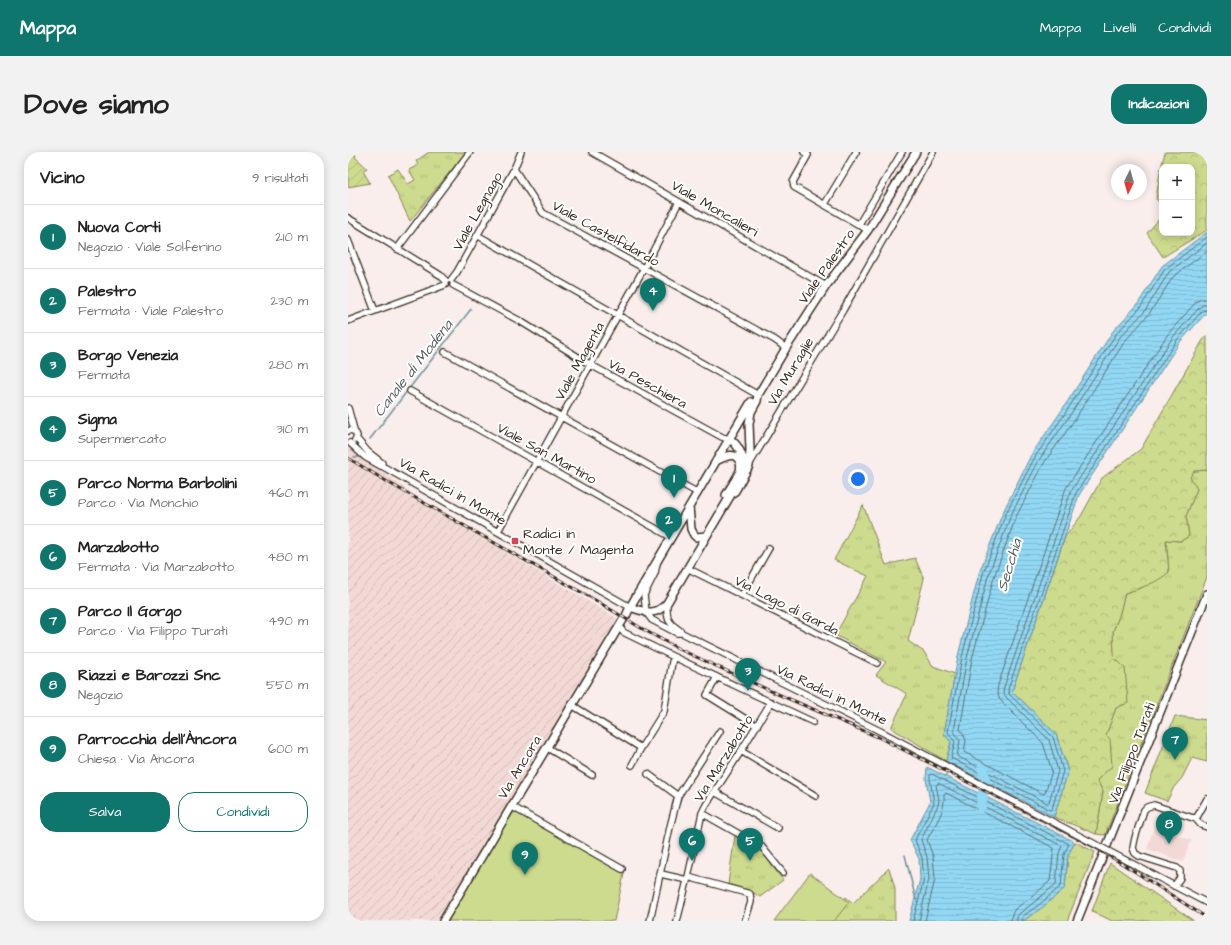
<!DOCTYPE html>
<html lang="it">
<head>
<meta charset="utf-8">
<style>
  :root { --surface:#fff; --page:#f2f2f2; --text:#222; --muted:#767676; --line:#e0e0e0; --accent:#0f766e }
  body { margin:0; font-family:"Architects Daughter",sans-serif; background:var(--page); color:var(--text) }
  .controls { position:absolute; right:12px; top:12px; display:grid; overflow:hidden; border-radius:8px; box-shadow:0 2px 10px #0003 }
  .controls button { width:36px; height:36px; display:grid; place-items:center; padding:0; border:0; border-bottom:1px solid var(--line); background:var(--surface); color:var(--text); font:20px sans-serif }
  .compass { position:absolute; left:763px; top:12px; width:36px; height:36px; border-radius:50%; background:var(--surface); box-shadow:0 2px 10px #0003; rotate:185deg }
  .you { position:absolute; left:510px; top:327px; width:14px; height:14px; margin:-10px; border:3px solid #fff; border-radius:50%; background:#1a73e8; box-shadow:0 0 0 6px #1a73e833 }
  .badge { display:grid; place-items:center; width:26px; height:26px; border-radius:50%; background:var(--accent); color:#fff; font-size:13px; font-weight:700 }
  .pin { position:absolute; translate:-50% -33px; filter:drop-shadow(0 1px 2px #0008) }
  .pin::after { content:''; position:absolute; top:21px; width:14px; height:12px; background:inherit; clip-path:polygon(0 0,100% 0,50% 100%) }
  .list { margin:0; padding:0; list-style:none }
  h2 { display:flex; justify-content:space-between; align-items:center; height:52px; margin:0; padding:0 16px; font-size:17px }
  h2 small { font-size:13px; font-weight:400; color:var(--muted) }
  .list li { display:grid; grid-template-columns:26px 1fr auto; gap:12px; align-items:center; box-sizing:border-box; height:64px; padding:0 16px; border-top:1px solid var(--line) }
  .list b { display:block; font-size:15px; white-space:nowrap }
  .list p { margin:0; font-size:13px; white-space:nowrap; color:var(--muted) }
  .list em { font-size:13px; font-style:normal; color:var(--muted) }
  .actions { display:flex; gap:8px; padding:12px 16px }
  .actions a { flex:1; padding:9px 0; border:1px solid var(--accent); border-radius:16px; text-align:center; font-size:14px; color:var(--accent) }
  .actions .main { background:var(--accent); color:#fff }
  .map { position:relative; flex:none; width:859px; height:769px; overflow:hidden; border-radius:16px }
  header { display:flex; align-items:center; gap:24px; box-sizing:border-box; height:56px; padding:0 20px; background:var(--accent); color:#fff }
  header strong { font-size:19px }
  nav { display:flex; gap:22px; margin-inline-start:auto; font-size:14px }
  .intro { display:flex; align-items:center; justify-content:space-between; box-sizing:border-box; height:96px; padding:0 24px }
  h1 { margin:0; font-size:28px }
  .button { padding:10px 18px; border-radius:16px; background:var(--accent); color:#fff; font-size:14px; font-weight:700 }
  main { display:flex; gap:24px; padding:0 24px }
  aside { flex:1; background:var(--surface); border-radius:16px; box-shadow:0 2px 10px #0003 }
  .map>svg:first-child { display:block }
</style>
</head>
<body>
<header>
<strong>Mappa</strong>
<nav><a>Mappa</a><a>Livelli</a><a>Condividi</a></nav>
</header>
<div class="intro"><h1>Dove siamo</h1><a class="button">Indicazioni</a></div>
<main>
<aside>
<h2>Vicino<small>9 risultati</small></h2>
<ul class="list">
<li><span class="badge">1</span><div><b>Nuova Corti</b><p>Negozio · Viale Solferino</p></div><em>210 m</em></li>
<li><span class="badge">2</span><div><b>Palestro</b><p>Fermata · Viale Palestro</p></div><em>230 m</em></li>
<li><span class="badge">3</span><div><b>Borgo Venezia</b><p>Fermata</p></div><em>280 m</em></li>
<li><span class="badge">4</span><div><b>Sigma</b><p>Supermercato</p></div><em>310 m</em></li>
<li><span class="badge">5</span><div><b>Parco Norma Barbolini</b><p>Parco · Via Monchio</p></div><em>460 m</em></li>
<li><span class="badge">6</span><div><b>Marzabotto</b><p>Fermata · Via Marzabotto</p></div><em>480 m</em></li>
<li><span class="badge">7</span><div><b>Parco Il Gorgo</b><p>Parco · Via Filippo Turati</p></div><em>490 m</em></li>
<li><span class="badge">8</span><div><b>Riazzi e Barozzi Snc</b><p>Negozio</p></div><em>550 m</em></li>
<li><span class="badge">9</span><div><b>Parrocchia dell'Àncora</b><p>Chiesa · Via Ancora</p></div><em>600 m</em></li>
</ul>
<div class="actions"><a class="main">Salva</a><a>Condividi</a></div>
</aside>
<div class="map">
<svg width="859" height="769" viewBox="0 0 859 769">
  <defs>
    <pattern id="industrial-furrows" width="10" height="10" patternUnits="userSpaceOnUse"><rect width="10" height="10" fill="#f2d9d6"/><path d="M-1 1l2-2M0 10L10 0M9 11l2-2" fill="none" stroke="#d0bab7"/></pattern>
    <pattern id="grass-tufts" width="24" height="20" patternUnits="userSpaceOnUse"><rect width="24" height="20" fill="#cddb8e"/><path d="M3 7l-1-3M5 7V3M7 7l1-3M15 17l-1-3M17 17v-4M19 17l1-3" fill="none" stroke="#b1bc7a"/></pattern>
    <pattern id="forest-crowns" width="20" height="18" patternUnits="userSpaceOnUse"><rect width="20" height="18" fill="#cddb8e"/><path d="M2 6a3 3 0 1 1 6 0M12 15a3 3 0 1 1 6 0" fill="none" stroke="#b1bc7a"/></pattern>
    <pattern id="garden-furrows" width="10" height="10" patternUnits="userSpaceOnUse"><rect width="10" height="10" fill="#cddb8e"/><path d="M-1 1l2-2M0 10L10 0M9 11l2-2" fill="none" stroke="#b1bc7a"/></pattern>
    <pattern id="water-rules" width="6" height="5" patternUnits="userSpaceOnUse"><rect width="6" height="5" fill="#92d8f4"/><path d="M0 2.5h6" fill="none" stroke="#7fbad1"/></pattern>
  </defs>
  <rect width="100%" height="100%" fill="#f9eeec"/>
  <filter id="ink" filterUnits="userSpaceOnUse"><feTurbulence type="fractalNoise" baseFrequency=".025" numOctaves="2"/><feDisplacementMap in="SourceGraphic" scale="8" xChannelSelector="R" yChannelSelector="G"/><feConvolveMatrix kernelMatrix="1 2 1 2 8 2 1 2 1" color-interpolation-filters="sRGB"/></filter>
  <g filter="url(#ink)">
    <!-- built -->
    <path fill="#f2d9d6" d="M806,675L843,688L835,710L799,697Z"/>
    <!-- industrial -->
    <path fill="url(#industrial-furrows)" d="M0,295L86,357L272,468L94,769H0Z"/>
    <!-- grass -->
    <path fill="url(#grass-tufts)" stroke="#848256" d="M81,0H118L62,69L40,23L50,17L60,32L67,28L61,18L70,13L68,9Z
      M859,318V425L757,683L748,682L755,640L749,628L758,583L768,556L777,516L766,505L765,479L771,464L777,441L793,436L821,420L818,388L833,389L841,384L838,364L849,337L841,325L846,319Z
      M515,353L538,413L567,406L576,427L560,489L576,500L585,514L607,522L596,582L603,590L598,609L543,576L559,542L528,523L538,510L487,483L520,424L486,408Z
      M827,564L859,568V610L844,606L834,626L826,635L819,649L797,641Z
      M387,683L410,695L435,728L412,745L401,738L380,732Z
      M727,690L747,700L719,769H675L717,736L720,703Z
      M541,716L547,736V769H482L498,745L505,751Z"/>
    <!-- forest -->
    <path fill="url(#forest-crowns)" stroke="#848256" d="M817,0H859V78L815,105L799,81L814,64V81H844V15H814V53L808,47L812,20Z
      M859,183V318L846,319L842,325L849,337L838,364L841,384L833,389L818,388L821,420C809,431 793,436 777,441L771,464L765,479L766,505L777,516L780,551L768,556L758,583L762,587L764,614L749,628L755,640L748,682L706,665L720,619L708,582L664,539L717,385L733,364L754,326L793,297L855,188Z
      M762,711L846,769H764L744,759Z"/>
    <!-- garden -->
    <path fill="url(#garden-furrows)" stroke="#848256" d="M0,0H4L8,3L7,5L19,16L15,19L22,31L0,35Z"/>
    <!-- pitch -->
    <path fill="#cddb8e" stroke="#848256" d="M162,653L277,717L266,769H94Z
      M462,721L501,750L486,769H426Z"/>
    <!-- water -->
    <path fill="url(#water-rules)" stroke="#6f929e" d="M859,80V160L832,190L731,343L664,539L708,582L720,619L706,665L598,609L603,590L596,582L610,504L631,421L655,360L683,303L712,261L765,179L789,153L814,114Z
      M579,615L727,690L720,703L717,736L695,755L675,769H561L572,727L571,707L562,688L582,650L578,627Z"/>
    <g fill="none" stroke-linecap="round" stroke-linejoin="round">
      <!-- shore -->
      <path stroke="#5e7074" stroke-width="1" d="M859,85L817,117L792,156L768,182L716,263L687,305L658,361L635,422L614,505L600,580L607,590L603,606L702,658L704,657L715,619L705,585L661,542L660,537L728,341L829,188L854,159L859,158
        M859,91L821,120L797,159L772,185L720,266L691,308L663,363L640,424L619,506L606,579L612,589L609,604L699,651L701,650L710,619L701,588L658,545L655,541L656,535L723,339L825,185L851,156L855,153H859
        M859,99L825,125L801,162L777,189L725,270L696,311L668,365L646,425L624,507L612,577L616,583L618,589L616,600L695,642L697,641L704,619L695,591L652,548L649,541L650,533L718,336L820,182L848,150L853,147H859
        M565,769L576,727L574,706L567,688L586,651L582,627V623L584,622L721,692L716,702L713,734L692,752L675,764L674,769
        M571,769L581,727L579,705L573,688L590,653L591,648L588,633L590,631L714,694L711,701L708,732L689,748L672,761L669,765V769
        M577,769L587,727L585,704L579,688C586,674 598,659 596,643L598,641L706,696L702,729L685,744L667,757L664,762L663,769"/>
      <!-- stream -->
      <path stroke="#6f929e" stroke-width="1.5" d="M22,287L123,157
        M6,305H11
        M597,624L602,618
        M557,703L568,748"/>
      <!-- river -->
      <path stroke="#92d8f4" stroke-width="10" d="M633,655L637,624L634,616"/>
      <!-- minor casing -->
      <g stroke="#3b2a1e" stroke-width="8">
        <path id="minor" d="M244,0L478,134
          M456,0L460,3L445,30L446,35L520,78
          M166,17L195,61L427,188L438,196
          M477,52L508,0
          M0,66L92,123L98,129
          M511,72L554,0
          M129,83L410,243
          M0,88L27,159
          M49,97L122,0
          M103,128L109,120L166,17L173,0
          M105,133L172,169L243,213L374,285L381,287
          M0,169L97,133
          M97,200L350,341
          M62,239L323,385
          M0,256L5,274L6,279
          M0,279C4,277 8,280 9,284L7,288
          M8,286L20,300L34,311V314
          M2,291L17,305L33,314H34L282,455
          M401,313L495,158L585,0
          M150,379L296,116L331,50
          M309,411L307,421L296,443L298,460L304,468L329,481H334L532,579
          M339,416L529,511
          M394,443L421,396
          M319,451C319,456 318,465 322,470C325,475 331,476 334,481
          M271,474L275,480L326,505L465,570
          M369,525L359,543L409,574
          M224,553L293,596
          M198,595L244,623
          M393,599L468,644
          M284,613L293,596L316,559L324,510L326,505
          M300,622L330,644
          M367,640L430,676
          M163,654L274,717
          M354,661L414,695L435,721
          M847,666L853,673L859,675
          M779,709L859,751
          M313,722L339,728
          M340,725L402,742L403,750L397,769
          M826,734L832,726V719L829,716L791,704L787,701L785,696L787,686L796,658L799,655L806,653L845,666L849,665L859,647
          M302,769L322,675L330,644L372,579
          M329,769L340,725L354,661L358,653L393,599L423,550"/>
      </g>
      <!-- major casing -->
      <g stroke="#3b2a1e" stroke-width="10">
        <path id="major" d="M381,287C390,291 394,303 397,312
          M368,309C376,305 389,298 392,311C393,315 393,318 391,321C388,328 382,336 378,343
          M341,355L343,377L346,383L348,385L358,384
          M282,455C297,460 307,465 319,451L384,341L387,339L401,314L402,298L401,272L403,260L409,249L410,243L438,196L478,134L520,78L568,0
          M278,464L282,455L403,250
          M95,769L275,468
          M729,769L859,442"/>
      </g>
      <!-- minor -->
      <use href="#minor" stroke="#fff" stroke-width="5.5"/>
      <!-- major -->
      <use href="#major" stroke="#fff" stroke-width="7"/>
      <!-- rail casing -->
      <g stroke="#3b2a1e" stroke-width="3">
        <path id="rail" d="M0,306L43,332L247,448L298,479L333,498L425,540L530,585L663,652L748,696L786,719L859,766"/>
      </g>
      <!-- rail -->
      <use href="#rail" stroke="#fff" stroke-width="1.5" stroke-dasharray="4.5" stroke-linecap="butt"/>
      <!-- minor-bridge casing -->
      <g stroke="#3b2a1e" stroke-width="8" stroke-linecap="butt">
        <path id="minor-bridge" d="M532,579L779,709"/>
      </g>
      <!-- minor-bridge -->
      <use href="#minor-bridge" stroke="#fff" stroke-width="5.5"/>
    </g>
  </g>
  <!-- markers -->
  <rect fill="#d1495b" stroke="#fff" stroke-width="1.5" x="163" y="385" width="8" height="8" rx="2"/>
  <g text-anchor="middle" stroke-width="4" stroke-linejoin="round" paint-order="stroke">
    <!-- street labels -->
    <g font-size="14" fill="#3b2a1e" stroke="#fff">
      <text transform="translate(367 56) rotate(30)" y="5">Viale Moncalieri</text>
      <text transform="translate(129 59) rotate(-61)" y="5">Viale Legnago</text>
      <text transform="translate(258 81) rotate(29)" y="5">Viale Castelfidardo</text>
      <text transform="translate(478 114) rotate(-55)" y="5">Viale Palestro</text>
      <text transform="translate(231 209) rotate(-61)" y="5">Viale Magenta</text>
      <text transform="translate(442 219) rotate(-59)" y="5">Via Muraglie</text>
      <text transform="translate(300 231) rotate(29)" y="5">Via Peschiera</text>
      <text transform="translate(199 301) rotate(29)" y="5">Viale San Martino</text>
      <text transform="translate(105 339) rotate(30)" y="5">Via Radici in Monte</text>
      <text transform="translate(439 453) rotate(27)" y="5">Via Lago di Garda</text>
      <text transform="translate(484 542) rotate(26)" y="5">Via Radici in Monte</text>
      <text transform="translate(783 601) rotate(-69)" y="5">Via Filippo Turati</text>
      <text transform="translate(375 606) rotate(-58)" y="5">Via Marzabotto</text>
      <text transform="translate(171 615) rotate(-59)" y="5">Via Ancora</text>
    </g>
    <!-- poi labels -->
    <g font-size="14" fill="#3b2a1e" stroke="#fff" text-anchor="start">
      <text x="175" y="386">Radici in<tspan x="175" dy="16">Monte / Magenta</tspan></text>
    </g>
    <!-- water labels -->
    <g font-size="15" font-style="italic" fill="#555e5e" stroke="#fff">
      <text transform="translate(65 216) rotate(-52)" y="5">Canale di Modena</text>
      <text transform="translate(661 413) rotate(-73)" y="5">Secchia</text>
    </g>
  </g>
</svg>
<div class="controls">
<button>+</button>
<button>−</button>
</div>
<svg class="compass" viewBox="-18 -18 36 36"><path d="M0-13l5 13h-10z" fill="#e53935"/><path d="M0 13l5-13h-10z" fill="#767676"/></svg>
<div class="you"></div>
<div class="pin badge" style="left:326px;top:346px">1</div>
<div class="pin badge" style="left:321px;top:388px">2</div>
<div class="pin badge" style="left:400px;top:539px">3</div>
<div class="pin badge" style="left:305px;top:159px">4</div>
<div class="pin badge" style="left:402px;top:709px">5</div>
<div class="pin badge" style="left:344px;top:709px">6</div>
<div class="pin badge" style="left:827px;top:608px">7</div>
<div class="pin badge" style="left:821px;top:692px">8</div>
<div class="pin badge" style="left:177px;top:723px">9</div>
</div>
</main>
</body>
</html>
